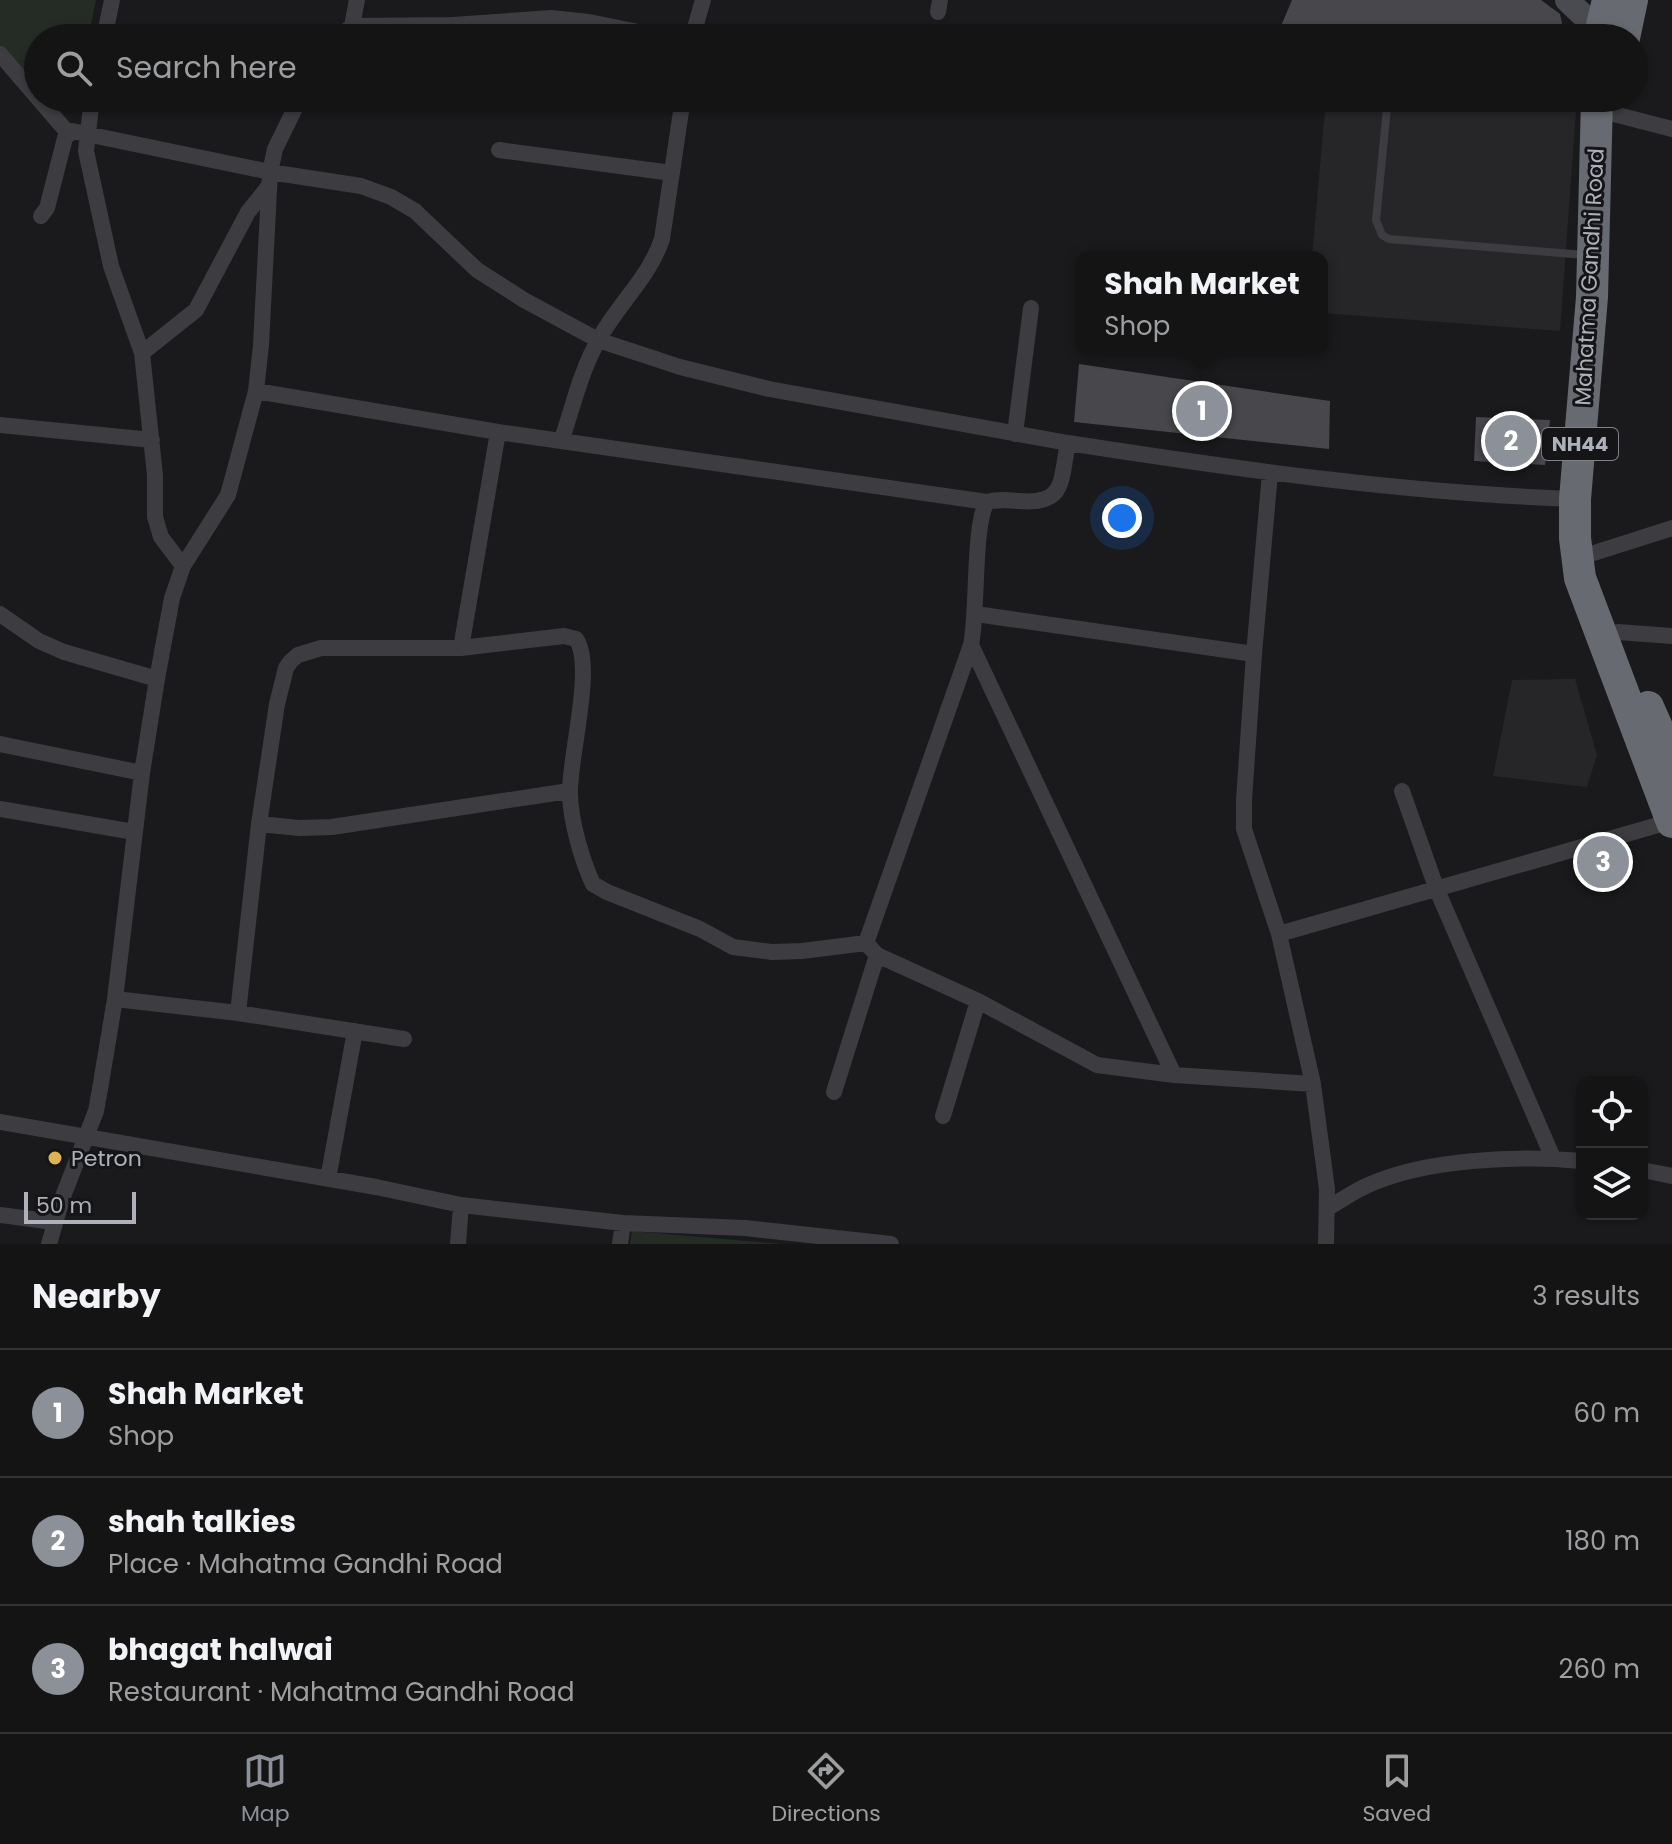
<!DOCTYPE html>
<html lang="en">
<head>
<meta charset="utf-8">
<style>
  :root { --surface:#141415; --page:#1d1d1e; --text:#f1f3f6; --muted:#9d9ea0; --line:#333334; --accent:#8c9099 }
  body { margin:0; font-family:Poppins,sans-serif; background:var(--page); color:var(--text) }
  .controls { position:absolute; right:24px; bottom:24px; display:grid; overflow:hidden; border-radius:16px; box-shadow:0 2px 6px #0004 }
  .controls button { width:72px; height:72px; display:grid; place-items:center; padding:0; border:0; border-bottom:2px solid var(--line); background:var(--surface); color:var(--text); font:40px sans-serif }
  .scale { position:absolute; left:24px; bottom:20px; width:112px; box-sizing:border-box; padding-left:8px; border:4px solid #aeb1ba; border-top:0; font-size:22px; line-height:28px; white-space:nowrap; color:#aeb1ba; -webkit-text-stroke:6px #151517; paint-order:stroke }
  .you { position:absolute; left:1122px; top:518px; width:28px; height:28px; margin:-20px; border:6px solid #fff; border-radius:50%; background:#1a73e8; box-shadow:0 0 0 12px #1a73e833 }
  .badge { display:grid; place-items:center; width:52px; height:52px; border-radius:50%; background:var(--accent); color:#fff; font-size:26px; font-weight:700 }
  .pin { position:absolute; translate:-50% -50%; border:4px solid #fff; box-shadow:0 2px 8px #0006 }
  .popup { position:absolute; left:1076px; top:251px; width:252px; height:104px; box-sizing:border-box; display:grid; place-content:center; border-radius:16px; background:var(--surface); filter:drop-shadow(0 2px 6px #0005); font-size:26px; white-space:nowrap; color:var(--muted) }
  .popup b { font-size:30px; color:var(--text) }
  .popup::after { content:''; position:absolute; left:50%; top:100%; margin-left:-16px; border:16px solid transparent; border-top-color:var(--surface) }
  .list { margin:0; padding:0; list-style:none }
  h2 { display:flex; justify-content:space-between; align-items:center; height:104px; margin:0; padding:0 32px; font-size:34px }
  h2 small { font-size:26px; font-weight:400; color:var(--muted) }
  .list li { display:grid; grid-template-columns:52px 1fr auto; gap:24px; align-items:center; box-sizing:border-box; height:128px; padding:0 32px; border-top:2px solid var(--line) }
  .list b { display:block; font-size:30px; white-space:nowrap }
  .list p { margin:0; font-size:26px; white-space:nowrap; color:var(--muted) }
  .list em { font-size:26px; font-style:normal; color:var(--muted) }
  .icon { flex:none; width:44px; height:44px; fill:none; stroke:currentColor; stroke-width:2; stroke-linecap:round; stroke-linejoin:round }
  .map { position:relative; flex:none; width:1672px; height:1244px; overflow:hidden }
  .search { position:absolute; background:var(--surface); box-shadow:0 2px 6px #0004; left:24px; right:24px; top:24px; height:88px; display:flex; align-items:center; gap:20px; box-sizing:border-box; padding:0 28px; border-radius:44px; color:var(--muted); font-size:30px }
  .sheet { height:488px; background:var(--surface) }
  nav { display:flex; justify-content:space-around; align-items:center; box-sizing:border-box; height:112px; border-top:2px solid var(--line); background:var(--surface); font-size:22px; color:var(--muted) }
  nav a { display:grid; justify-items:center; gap:4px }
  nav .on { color:var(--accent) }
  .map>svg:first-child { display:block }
</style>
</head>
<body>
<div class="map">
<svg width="1672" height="1244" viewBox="0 0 1672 1244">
  <rect width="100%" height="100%" fill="#1a1a1c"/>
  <!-- built -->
  <path fill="#262629" d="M1326,98H1577L1560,331L1322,313V257H1312Z
    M1575,679L1597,755L1587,787L1493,776L1512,680Z"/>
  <!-- green -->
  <path fill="#252c26" d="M0,0H96L88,38H38V98H75L73,106L44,117L0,65Z
    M632,1231L782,1244H630Z"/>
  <!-- building -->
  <path fill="#48474c" d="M1292,0H1541L1560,14L1565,38H1324L1278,33Z
    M1079,364L1330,401L1329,449L1074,422Z
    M1476,417L1550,420L1545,465L1474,461Z"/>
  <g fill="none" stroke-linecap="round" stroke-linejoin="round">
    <!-- lane -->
    <path stroke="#3c3c41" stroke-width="8" d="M1388,98L1376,220L1382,235L1389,239L1585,255"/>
    <!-- street -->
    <path stroke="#3c3c41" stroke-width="16" d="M938,12L940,0
      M352,26L357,0
      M104,38L112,0
      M337,38L352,26L453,25L551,18L589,22L668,38
      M692,38L703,0
      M0,54L68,133
      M92,98L86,151L111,266L142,353L155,475V517L161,537L183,566
      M1614,114L1672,129
      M499,150L672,173
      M41,216L47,208L65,138L72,131L270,172L361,186L391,197L415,211L477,270L524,300L598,340L680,367L769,389L1068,443
      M142,353L196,310L248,212L268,187
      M256,391L498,432L987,502C998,499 1008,500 1019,501C1066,505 1060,481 1068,443C1236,469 1404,493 1575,499
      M0,425L152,440
      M1015,434L1031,308
      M562,439C573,406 581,370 599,339C618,304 649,278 662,239L683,98
      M1270,473L1254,654L1244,800V829L1279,934L1313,1084L1327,1189L1326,1244
      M987,502C973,524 978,612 971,645L866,943L877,955L978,1001L1097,1065L1174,1075L1313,1084
      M1594,553L1672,528
      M0,614L39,641L64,652L157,679
      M976,614L1254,654
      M1618,632L1672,636
      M971,645L1174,1075
      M461,648L498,432
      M0,744L142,773
      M1402,791L1437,890L1553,1158
      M0,809L134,832
      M259,824L299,828L332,827L569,791
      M1279,934L1672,821
      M115,999L238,1013L404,1039
      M238,1013L259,824L277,704L286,668L291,661L298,655L321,648H461L564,636L576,639C595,665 569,758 570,793C570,819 582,861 593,884L607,892L700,929L733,947L772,952L802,951L866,943
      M834,1092L877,955
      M943,1116L978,1001
      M0,1122L376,1187L461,1205L623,1223L745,1228L891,1244
      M1642,1170L1672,1176
      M328,1179L355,1031
      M1328,1208C1340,1201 1353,1192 1366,1186C1424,1159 1518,1155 1582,1161
      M0,1215L54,1222
      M49,1244L62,1199L96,1111L100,1089L115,999L142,773L157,679L172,598L183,566L228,495L256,391L261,345L270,172L275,149L300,98
      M458,1244L461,1205
      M620,1244L623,1223"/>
    <!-- secondary -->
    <path stroke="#4a4b50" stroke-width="24" d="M1567,0L1588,20L1596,38"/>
    <!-- highway -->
    <path stroke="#686a71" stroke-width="32" d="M1599,38L1608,0
      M1624,38L1632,0
      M1597,98L1592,297L1575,499V538L1580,578L1672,822
      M1648,707L1672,761"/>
  </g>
  <!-- markers -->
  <circle fill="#ddb451" stroke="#151517" stroke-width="3" cx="55" cy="1158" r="8"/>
  <g text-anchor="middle" stroke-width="6" stroke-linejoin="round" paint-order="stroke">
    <!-- shield labels -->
    <rect fill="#151517" stroke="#808289" stroke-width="2" x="1542" y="428" width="76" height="32" rx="6"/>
    <g font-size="20" font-weight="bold" fill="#aeb1ba">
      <text x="1580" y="451">NH44</text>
    </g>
    <!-- street labels -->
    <g font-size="22" fill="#aeb1ba" stroke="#151517">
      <text transform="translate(1589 277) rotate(-87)" y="8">Mahatma Gandhi Road</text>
    </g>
    <!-- poi labels -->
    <g font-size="22" fill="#aeb1ba" stroke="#151517" text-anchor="start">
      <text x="71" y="1166">Petron</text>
    </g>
  </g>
</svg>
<div class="controls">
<button><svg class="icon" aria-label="locate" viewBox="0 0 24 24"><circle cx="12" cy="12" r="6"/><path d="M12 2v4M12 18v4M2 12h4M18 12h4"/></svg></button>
<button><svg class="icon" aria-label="layers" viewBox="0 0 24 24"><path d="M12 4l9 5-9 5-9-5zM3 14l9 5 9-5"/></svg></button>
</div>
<div class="scale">50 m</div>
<div class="you"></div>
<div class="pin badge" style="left:1202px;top:411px">1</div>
<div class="popup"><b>Shah Market</b>Shop</div>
<div class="pin badge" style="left:1511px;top:441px">2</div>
<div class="pin badge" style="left:1603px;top:862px">3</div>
<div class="search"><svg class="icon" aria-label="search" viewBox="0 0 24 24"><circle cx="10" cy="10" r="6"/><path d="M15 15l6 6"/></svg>Search here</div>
</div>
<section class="sheet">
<h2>Nearby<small>3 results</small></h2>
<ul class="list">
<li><span class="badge">1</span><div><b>Shah Market</b><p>Shop</p></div><em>60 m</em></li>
<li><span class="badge">2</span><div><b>shah talkies</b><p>Place · Mahatma Gandhi Road</p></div><em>180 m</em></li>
<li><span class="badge">3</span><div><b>bhagat halwai</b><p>Restaurant · Mahatma Gandhi Road</p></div><em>260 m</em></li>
</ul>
</section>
<nav>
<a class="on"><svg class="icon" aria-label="map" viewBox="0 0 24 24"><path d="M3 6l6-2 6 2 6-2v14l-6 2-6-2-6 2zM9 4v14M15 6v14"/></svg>Map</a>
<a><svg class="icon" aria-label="directions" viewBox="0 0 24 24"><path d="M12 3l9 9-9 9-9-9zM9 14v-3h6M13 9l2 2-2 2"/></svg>Directions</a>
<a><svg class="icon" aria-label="saved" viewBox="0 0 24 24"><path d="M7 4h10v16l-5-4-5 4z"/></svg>Saved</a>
</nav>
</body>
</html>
